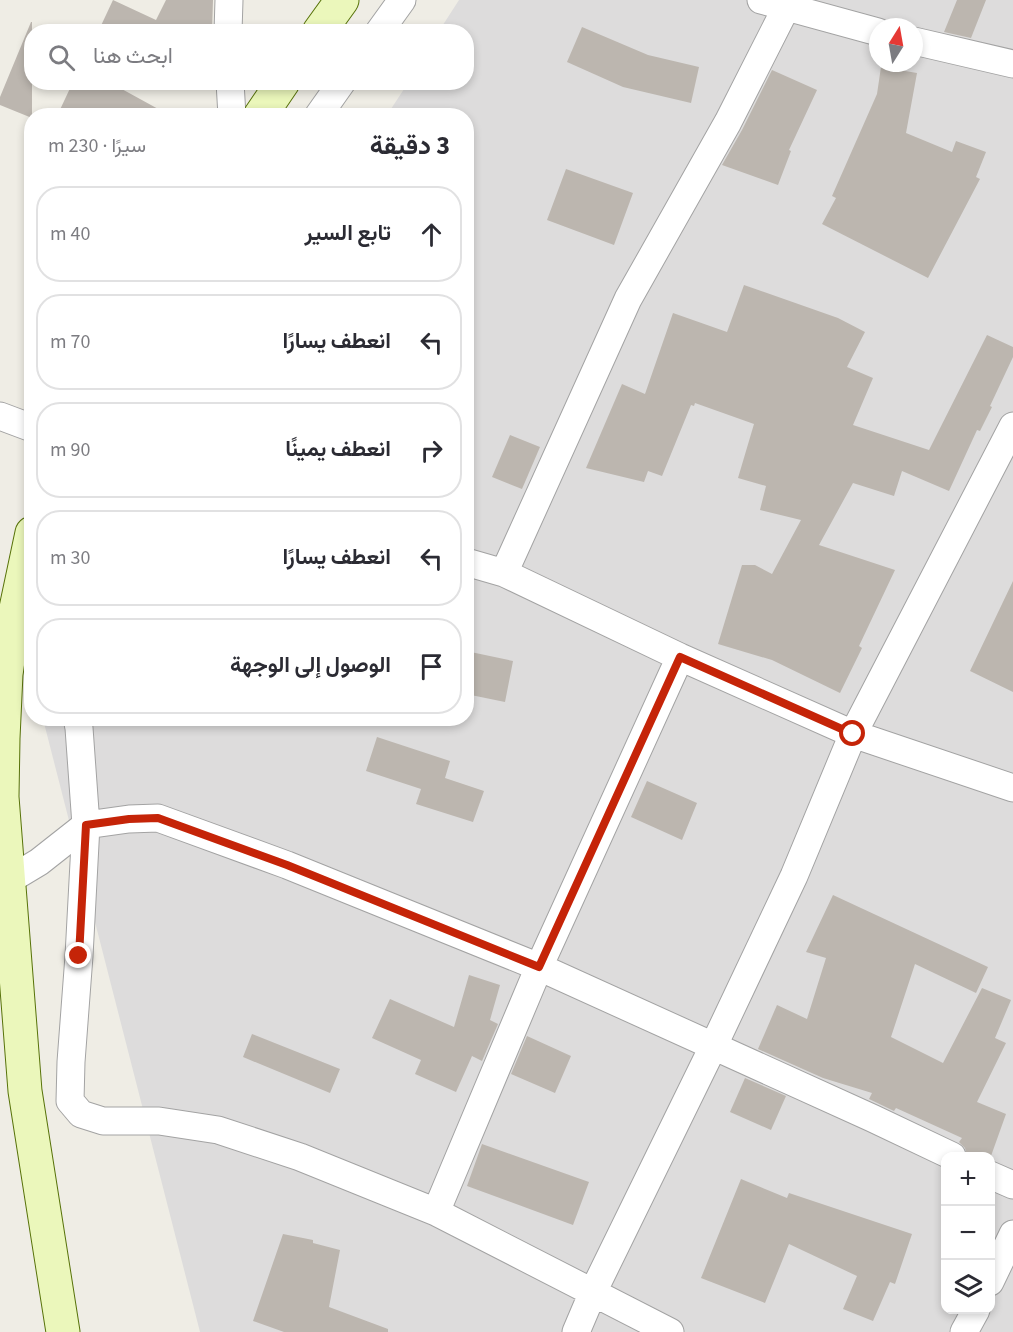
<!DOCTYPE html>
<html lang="ar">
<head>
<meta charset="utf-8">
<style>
  :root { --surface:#fff; --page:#f2f2f3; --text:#2b2b33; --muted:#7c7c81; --line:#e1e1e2 }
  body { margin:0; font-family:"Source Sans 3",Vazirmatn,sans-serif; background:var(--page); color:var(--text); direction:rtl }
  .controls { position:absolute; right:18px; bottom:18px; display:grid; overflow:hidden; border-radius:12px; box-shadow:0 3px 9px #0003 }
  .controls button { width:54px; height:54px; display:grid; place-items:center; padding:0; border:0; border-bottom:2px solid var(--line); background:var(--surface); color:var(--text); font:30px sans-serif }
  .compass { position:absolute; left:869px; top:18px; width:54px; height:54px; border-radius:50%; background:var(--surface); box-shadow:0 3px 9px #0003; rotate:11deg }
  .stop { position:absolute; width:18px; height:18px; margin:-14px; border:4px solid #c52408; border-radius:50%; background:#fff }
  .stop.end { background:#c52408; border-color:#fff; box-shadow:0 2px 6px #0008 }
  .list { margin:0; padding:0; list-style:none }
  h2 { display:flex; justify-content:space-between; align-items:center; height:78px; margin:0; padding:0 24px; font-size:26px }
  h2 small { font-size:20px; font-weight:400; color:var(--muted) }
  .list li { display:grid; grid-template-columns:39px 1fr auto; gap:18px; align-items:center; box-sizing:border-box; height:96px; margin:0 12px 12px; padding:0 12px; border:2px solid var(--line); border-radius:24px }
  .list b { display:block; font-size:22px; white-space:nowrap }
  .list em { font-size:20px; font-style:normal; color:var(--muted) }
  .icon { flex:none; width:33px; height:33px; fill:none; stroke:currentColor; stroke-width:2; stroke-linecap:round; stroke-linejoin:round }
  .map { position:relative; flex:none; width:1013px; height:1332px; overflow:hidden; direction:ltr }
  .search { position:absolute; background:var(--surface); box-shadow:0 3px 9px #0003; left:24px; top:24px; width:450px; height:66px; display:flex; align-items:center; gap:15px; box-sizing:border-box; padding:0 21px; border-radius:24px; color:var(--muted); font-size:22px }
  .panel { position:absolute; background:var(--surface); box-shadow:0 3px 9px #0003; left:24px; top:108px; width:450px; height:618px; border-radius:24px; direction:rtl }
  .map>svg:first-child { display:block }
</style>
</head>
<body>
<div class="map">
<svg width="1013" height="1332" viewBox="0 0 1013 1332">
  <rect width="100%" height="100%" fill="#efede5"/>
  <!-- residential -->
  <path fill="#dddcdc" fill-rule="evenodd" d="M459,0H1013V1332H200L43,719L466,718V116L387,115L408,83L466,82V32L439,31ZM878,27H914V63H878ZM946,1156H990V1310H946Z"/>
  <!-- building -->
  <path fill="#bcb6af" d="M113,0L156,20L166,0H213L212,32H98Z
    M957,0H986L971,38L944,32Z
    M31,22H32V118L0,105V97Z
    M582,27L648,55L699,67L691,103L623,87L567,62Z
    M881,67L917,73L906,133L952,152L956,141L986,152L976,177L980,179L928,278L822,224L836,198L832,196L877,94Z
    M772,70L817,90L789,150L791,151L778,185L722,165L742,130Z
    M73,82H109L171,116H57Z
    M566,169L633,193L614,245L547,220Z
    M744,285L838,318L865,332L847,367L873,378L853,425L929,450L987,335L1013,347V357L990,406L992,407L980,431L977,430L949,491L902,471L894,496L853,483L819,545L895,570L859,646L862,648L840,693L772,660L718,644L742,565H755L772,574L801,520L760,510L766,486L738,478L754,424L695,403L694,406L691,405L662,476L648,471L644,482L586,468L622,384L645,394L673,313L727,332Z
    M510,435L540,447L522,489L492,477Z
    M1013,581V692L970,671Z
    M466,651L513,661L505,702L466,694Z
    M377,737L450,761L445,778L484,791L473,822L416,804L421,789L366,771Z
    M647,781L697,803L682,840L631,817Z
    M833,895L988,967L976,993L915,964L891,1037L943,1063L982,988L1011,1000L995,1038L1006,1043L977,1102L1006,1114L991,1156H967L965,1148L959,1142L962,1138L896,1108L894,1111L869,1099L872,1093L823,1078L758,1049L777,1005L807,1019L826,958L806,952Z
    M469,975L500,985L490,1020L498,1024L482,1061L472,1056L456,1092L415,1074L421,1060L372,1038L390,999L454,1027Z
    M252,1034L340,1069L330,1093L243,1057Z
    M527,1036L571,1056L555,1093L511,1074Z
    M745,1078L786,1096L771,1130L730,1112Z
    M482,1144L589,1182L573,1225L467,1186Z
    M741,1179L787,1198L789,1193L912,1234L895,1284L890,1282L873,1321L843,1309L857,1276L789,1244L765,1303L701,1278Z
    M283,1234L313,1240V1243L340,1250L329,1307L388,1329V1332H284L253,1321Z"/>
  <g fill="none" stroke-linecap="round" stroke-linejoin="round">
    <!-- street casing -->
    <g stroke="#a3a3a3" stroke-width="29">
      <path id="street" d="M761,0L878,32
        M228,32L229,0
        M379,32L402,0
        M914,41L1013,64
        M230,82L232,116
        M318,116L342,82
        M0,416L32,428
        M466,562L504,573L680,657L853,734L1013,788
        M504,573L628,299L728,122L790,0
        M77,718L79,728L86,825L79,956L71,1062L70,1101L81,1114L103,1121H159L218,1130L300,1157L436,1212L670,1332
        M9,880L39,862L86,825L129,819L158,818L287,865L539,967L872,1118L952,1156
        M990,1175L1013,1185
        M436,1212L539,967L680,657
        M990,1282L1013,1234
        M576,1332L593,1292L713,1047L794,876L853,734L1013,426
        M964,1332L976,1310"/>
    </g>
    <!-- secondary casing -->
    <g stroke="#577209" stroke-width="35">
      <path id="secondary" d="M319,32L342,0
        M260,116L283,82
        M32,533L15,613L6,674L3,738L2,797L25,1091L63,1332"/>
    </g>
    <!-- street -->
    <use href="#street" stroke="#fff" stroke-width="27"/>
    <!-- secondary -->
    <use href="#secondary" stroke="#ebf7bb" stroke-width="33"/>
  </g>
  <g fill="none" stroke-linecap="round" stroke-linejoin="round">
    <!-- route -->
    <path stroke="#c52408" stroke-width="8" d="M79,956L86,825L129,819L158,818L287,865L539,967L680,657L853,734"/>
  </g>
</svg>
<div class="controls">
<button>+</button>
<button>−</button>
<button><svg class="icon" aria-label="layers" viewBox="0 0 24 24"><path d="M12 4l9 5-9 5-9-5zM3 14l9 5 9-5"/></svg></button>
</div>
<svg class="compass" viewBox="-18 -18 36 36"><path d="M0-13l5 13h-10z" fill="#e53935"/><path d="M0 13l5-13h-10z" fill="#7c7c81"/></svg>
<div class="stop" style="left:853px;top:734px"></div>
<div class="stop end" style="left:79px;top:956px"></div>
<div class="search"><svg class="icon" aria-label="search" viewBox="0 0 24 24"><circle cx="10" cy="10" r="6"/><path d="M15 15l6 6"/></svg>ابحث هنا</div>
<section class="panel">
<h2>3 دقيقة<small>سيرًا · 230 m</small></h2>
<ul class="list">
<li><svg class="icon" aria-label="ahead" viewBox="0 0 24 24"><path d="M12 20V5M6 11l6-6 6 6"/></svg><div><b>تابع السير</b></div><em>40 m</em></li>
<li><svg class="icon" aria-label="left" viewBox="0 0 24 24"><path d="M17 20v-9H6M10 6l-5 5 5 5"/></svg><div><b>انعطف يسارًا</b></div><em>70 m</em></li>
<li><svg class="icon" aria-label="right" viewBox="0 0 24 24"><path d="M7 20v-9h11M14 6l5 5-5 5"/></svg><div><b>انعطف يمينًا</b></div><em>90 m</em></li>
<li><svg class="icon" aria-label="left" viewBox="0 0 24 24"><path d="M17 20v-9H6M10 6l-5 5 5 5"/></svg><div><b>انعطف يسارًا</b></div><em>30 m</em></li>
<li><svg class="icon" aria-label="arrive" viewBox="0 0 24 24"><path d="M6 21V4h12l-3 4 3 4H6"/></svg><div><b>الوصول إلى الوجهة</b></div></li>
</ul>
</section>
</div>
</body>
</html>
